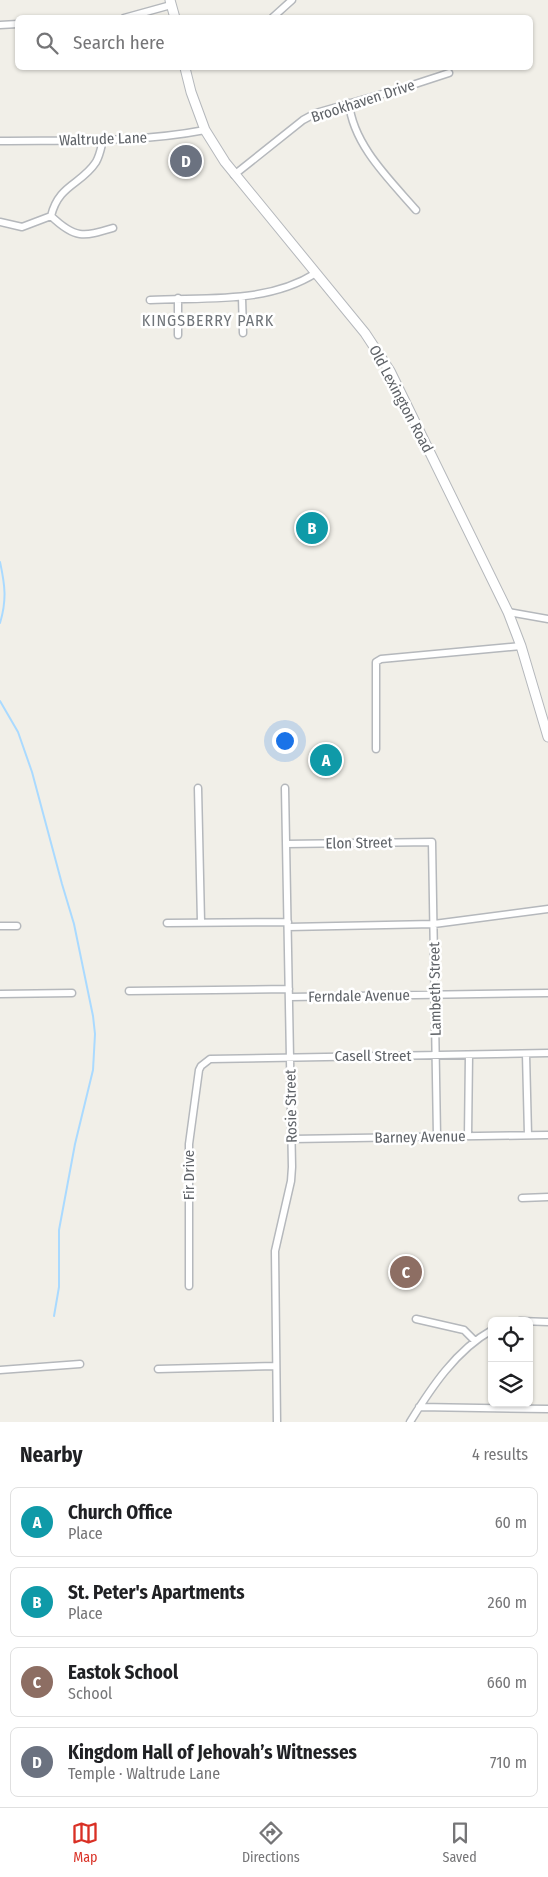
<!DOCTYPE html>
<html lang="en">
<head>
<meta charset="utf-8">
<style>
  :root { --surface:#fff; --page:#f6f6f6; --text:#202124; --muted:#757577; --line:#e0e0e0; --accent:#d93025 }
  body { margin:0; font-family:"Fira Sans Condensed",sans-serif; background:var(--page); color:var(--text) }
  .controls { position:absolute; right:15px; bottom:15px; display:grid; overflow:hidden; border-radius:8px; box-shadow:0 1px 4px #0004 }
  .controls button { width:45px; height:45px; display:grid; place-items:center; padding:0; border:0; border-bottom:1px solid var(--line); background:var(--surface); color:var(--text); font:25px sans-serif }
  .you { position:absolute; left:284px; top:740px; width:18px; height:18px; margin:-12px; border:4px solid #fff; border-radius:50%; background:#1a73e8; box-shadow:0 0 0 8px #1a73e833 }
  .badge { display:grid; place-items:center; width:32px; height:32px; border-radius:50%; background:var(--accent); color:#fff; font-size:16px; font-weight:700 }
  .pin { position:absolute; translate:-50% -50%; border:2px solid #fff; box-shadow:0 1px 5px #0006 }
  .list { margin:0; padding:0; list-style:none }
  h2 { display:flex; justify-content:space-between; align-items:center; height:65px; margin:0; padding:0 20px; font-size:21px }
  h2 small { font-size:16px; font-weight:400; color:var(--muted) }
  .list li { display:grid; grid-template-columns:32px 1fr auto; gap:15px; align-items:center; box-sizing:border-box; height:70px; margin:0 10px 10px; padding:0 10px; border:1px solid var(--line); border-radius:8px }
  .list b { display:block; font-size:19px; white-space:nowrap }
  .list p { margin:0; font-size:16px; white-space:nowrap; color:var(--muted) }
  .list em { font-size:16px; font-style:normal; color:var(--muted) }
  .icon { flex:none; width:28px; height:28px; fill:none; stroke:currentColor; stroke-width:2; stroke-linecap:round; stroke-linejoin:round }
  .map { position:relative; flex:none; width:548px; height:1422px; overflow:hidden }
  .search { position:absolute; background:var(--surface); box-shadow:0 1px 4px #0004; left:15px; right:15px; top:15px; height:55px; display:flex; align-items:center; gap:12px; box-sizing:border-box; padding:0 18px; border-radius:8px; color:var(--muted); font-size:19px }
  .sheet { height:385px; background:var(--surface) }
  nav { display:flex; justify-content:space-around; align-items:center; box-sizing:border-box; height:70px; border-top:1px solid var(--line); background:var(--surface); font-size:14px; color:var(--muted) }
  nav a { display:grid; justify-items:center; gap:2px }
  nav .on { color:var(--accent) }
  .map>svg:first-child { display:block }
</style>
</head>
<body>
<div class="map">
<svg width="548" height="1422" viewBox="0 0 548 1422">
  <rect width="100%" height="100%" fill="#f1efe8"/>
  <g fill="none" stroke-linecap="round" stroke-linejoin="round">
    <!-- stream -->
    <path stroke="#aadaff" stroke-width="2" d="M0,562C5,585 7,600 0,623
      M0,701L18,732L32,772L62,884L74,924L93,1016L95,1034L93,1070L75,1144L59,1230V1287L54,1316"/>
    <!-- minor casing -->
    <g stroke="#b5b8bc" stroke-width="9">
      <path id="minor" d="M124,18L171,5
        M272,18L292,0
        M0,25L18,24
        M349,103C353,145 390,180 416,210
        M103,140C101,148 100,155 96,162C81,185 59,184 51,216C75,239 83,237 113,228
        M0,141C68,140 138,143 205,130
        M234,175L303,120L316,113L400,89L449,73
        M0,222L22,227L51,216
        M242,297L243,333
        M150,300C206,297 267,304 316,273
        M178,335V298
        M508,612L548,619
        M376,749V662L381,659L521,646
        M198,788L201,922
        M286,844L432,842L437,1136
        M167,923L288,922
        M0,926H17
        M288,927L434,924L548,909
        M129,991L289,989
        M0,994L72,993
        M290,997L548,993
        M526,1054L528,1135
        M468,1136L469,1055
        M292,1139L548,1135
        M522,1198L548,1197
        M189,1286V1144L199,1070L201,1066L210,1059L548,1053
        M416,1319L464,1330L474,1340
        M520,1321L548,1322
        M158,1369L276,1366
        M0,1370L80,1364
        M419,1407L548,1409
        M277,1422L275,1251L291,1181L292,1167L285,788
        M410,1422C431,1388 456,1350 492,1330"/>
    </g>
    <!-- tertiary casing -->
    <g stroke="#b5b8bc" stroke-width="11">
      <path id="tertiary" d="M170,0L175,18
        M185,68L191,92L205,130L225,162L365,333L390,371L508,612L521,646L548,737"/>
    </g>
    <!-- minor -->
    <use href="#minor" stroke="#fff" stroke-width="6"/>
    <!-- tertiary -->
    <use href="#tertiary" stroke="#fff" stroke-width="9"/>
  </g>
  <g text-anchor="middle" stroke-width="5" stroke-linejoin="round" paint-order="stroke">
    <!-- street labels -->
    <g font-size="15" fill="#5f6368" stroke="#fff">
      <text transform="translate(363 101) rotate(-18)" y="5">Brookhaven Drive</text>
      <text transform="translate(103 139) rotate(-2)" y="5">Waltrude Lane</text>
      <text transform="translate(401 399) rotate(62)" y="5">Old Lexington Road</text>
      <text transform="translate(359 843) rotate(-1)" y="5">Elon Street</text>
      <text transform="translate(435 989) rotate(-91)" y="5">Lambeth Street</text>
      <text transform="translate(359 996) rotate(-1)" y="5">Ferndale Avenue</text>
      <text x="373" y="1061">Casell Street</text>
      <text transform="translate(291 1106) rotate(-91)" y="5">Rosie Street</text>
      <text transform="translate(420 1137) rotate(-1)" y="5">Barney Avenue</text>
      <text transform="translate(189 1175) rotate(-90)" y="5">Fir Drive</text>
    </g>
    <!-- neighbourhood labels -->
    <g font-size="16" letter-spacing="1" fill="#70757a" stroke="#fff">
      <text x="208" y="326">KINGSBERRY PARK</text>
    </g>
  </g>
</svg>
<div class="controls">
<button><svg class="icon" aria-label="locate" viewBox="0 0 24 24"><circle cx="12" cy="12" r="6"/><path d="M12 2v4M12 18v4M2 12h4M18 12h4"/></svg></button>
<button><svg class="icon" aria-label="layers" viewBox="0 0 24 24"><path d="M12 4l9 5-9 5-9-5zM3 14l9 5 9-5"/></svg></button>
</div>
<div class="you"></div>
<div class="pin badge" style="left:326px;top:760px;background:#0f9aa8">A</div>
<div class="pin badge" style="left:312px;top:528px;background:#0f9aa8">B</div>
<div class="pin badge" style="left:406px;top:1272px;background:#8d6e63">C</div>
<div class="pin badge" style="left:186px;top:161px;background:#6b7280">D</div>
<div class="search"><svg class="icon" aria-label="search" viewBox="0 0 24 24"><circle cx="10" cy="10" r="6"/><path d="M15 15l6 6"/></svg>Search here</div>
</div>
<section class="sheet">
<h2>Nearby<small>4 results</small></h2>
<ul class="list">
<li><span class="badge" style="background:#0f9aa8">A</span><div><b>Church Office</b><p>Place</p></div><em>60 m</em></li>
<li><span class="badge" style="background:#0f9aa8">B</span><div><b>St. Peter's Apartments</b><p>Place</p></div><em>260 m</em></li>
<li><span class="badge" style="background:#8d6e63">C</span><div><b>Eastok School</b><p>School</p></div><em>660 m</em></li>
<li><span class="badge" style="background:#6b7280">D</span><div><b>Kingdom Hall of Jehovah’s Witnesses</b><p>Temple · Waltrude Lane</p></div><em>710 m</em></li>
</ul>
</section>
<nav>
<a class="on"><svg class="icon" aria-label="map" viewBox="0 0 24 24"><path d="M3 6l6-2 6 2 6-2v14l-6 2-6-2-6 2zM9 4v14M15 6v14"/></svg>Map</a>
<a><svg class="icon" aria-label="directions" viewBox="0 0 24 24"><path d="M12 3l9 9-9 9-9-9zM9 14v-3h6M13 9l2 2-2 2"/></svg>Directions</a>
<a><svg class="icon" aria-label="saved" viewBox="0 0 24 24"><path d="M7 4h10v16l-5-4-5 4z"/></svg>Saved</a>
</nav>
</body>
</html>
